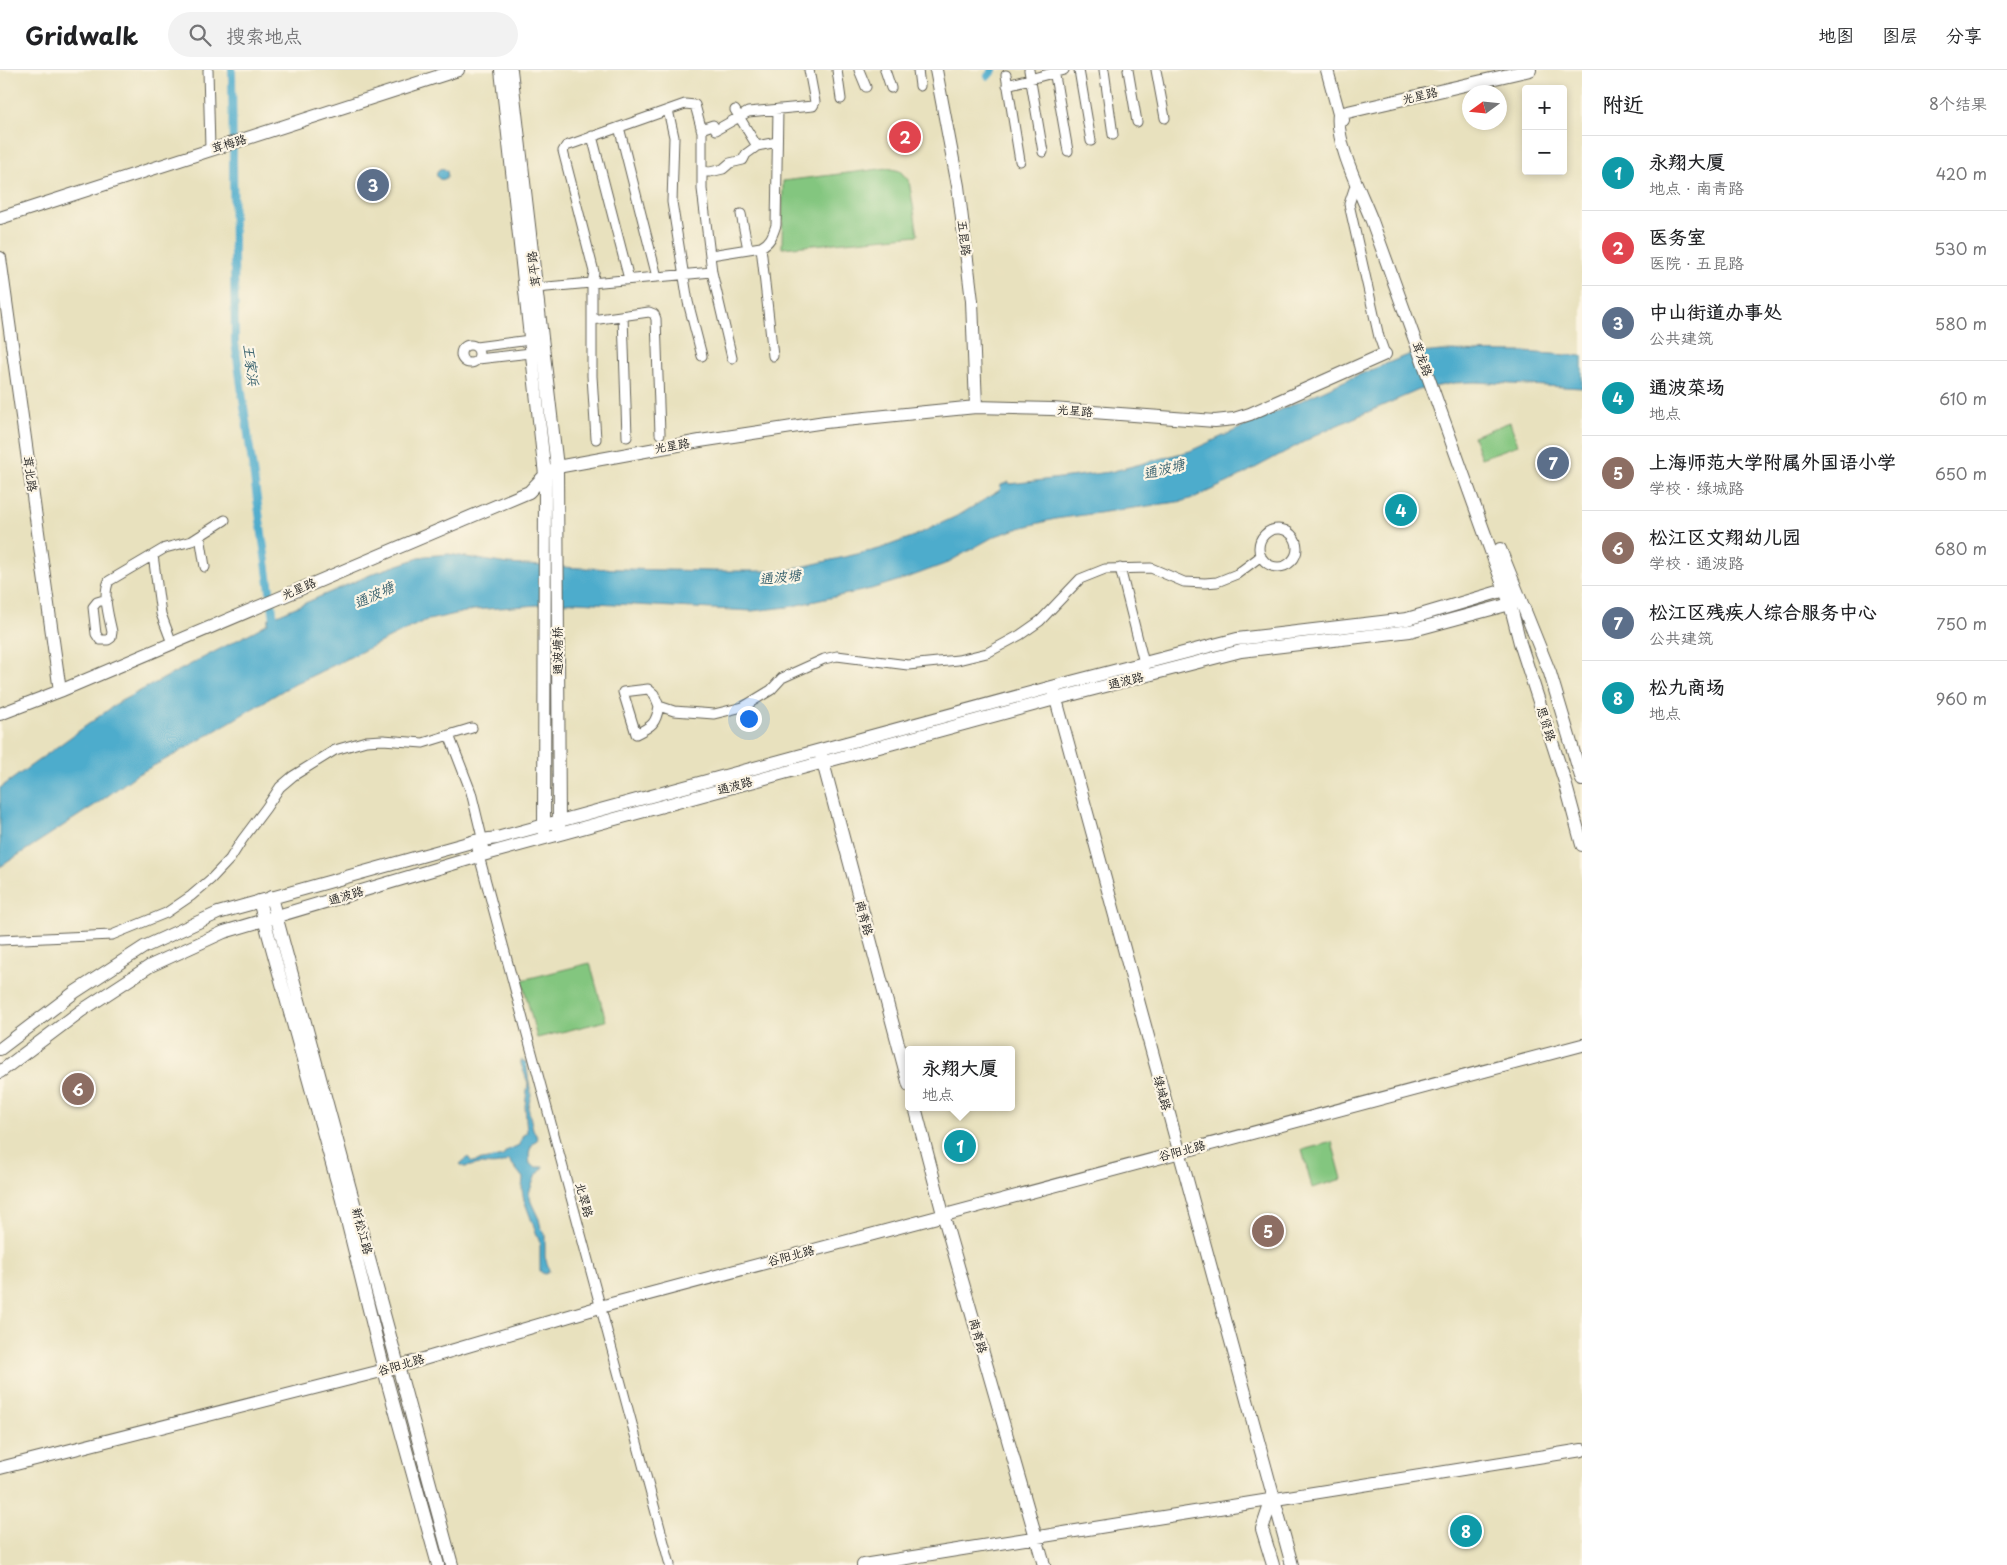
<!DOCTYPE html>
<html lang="zh">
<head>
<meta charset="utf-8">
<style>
  :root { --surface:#fff; --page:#f2f2f2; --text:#202124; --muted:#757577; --line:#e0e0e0; --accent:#c8321e }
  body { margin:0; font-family:"Playpen Sans","LXGW WenKai TC",sans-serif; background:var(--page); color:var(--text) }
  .controls { position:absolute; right:15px; top:15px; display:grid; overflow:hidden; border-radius:5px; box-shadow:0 2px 8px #0003 }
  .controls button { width:45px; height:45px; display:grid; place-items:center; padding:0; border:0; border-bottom:1px solid var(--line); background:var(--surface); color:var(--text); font:25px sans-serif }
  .compass { position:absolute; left:1462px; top:15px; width:45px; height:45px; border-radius:50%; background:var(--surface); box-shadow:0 2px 8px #0003; rotate:255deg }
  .you { position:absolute; left:748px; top:648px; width:18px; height:18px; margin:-12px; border:4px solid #fff; border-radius:50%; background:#1a73e8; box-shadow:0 0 0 8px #1a73e833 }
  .badge { display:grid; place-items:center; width:32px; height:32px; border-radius:50%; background:var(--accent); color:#fff; font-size:16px; font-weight:700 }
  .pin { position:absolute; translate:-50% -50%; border:2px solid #fff; box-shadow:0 1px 5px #0006 }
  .popup { position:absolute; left:905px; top:976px; width:110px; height:65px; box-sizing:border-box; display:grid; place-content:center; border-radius:5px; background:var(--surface); filter:drop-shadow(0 1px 4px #0005); font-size:16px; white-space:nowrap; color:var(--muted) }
  .popup b { font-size:19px; color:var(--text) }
  .popup::after { content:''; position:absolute; left:50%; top:100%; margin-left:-10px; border:10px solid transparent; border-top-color:var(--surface) }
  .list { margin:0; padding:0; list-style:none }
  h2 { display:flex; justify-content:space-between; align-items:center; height:65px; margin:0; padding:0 20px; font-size:21px }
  h2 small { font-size:16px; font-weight:400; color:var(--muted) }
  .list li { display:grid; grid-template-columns:32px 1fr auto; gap:15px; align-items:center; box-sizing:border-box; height:75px; padding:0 20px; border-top:1px solid var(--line) }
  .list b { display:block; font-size:19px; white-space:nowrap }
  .list p { margin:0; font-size:16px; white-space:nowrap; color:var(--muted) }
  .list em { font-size:16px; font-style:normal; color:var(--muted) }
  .icon { flex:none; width:28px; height:28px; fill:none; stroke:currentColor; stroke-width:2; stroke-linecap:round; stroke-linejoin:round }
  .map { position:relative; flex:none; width:1582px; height:1495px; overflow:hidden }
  header { display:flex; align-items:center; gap:30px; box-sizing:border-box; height:70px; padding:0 25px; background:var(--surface); border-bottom:1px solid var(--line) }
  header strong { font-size:24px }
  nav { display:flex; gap:28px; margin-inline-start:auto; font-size:18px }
  .search { width:350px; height:45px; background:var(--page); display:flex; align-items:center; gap:12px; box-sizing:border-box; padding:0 18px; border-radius:28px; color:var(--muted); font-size:19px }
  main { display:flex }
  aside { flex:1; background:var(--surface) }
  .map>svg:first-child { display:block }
</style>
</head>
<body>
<header>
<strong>Gridwalk</strong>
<div class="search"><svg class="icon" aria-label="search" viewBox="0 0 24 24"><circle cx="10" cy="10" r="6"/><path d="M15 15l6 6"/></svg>搜索地点</div>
<nav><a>地图</a><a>图层</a><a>分享</a></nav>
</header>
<main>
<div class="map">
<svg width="1582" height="1495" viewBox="0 0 1582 1495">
  <rect width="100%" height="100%" fill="#fcf5e5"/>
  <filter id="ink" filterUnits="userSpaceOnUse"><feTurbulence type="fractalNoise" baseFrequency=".02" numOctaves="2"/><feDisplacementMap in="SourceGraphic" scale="10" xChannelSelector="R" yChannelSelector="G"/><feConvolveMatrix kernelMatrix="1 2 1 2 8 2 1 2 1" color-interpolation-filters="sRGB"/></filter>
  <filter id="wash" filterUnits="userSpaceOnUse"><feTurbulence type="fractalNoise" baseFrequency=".0096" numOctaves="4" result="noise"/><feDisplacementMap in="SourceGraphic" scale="20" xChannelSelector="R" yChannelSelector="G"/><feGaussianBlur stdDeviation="1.12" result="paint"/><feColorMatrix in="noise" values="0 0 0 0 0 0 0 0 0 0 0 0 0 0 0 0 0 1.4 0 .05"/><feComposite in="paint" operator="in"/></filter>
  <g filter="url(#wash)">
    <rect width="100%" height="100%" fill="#e8e1be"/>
    <!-- green -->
    <path fill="#83c67f" stroke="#50714e" d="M888,98L900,101L909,111L918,165L782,178L783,111Z
      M1510,352L1518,375L1481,388L1473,366Z
      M590,893L606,951L537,968L522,910Z
      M1332,1072L1342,1109L1312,1118L1302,1080Z"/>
    <!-- water -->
    <path fill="#4daccc" stroke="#346474" d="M436.5 104a5.5 5.5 0 1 1 11 0a5.5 5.5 0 1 1-11 0Z
      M1441,281L1523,282L1582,286V318L1475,312L1454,313L1419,320L1326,360L1229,412L1198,426L1184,431L1055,449L1020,458L995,466L945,494L907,508L871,519L788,537L752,541L576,532L474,540L424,551L287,618L176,684L136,705L98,733L0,797V718L119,632L256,560L268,553V549L377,502L425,486L449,484L507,494L580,498L711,501H784L879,479L912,467L961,444L1000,420L1001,415L1009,412L1010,414L1110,402L1190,381L1351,308L1403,287L1411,284Z
      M521,990L526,992L531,1025L528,1037L533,1059L538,1069C529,1076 528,1083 530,1094L535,1097H544L535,1107L529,1123L531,1132L539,1149L541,1158L545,1164V1187L549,1200V1202L545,1204L540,1202V1173L524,1130L522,1120L523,1108L509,1090C498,1096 493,1095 481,1094C475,1094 470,1097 464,1097L460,1094L468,1087L472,1092L503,1086L506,1081L519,1075L523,1065L527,1063L525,1036L528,1013L521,994Z"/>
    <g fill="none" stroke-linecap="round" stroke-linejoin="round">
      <!-- canal -->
      <path stroke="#4daccc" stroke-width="8" d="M232,0L235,273L275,556
        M988,6L993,0"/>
    </g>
  </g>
  <g filter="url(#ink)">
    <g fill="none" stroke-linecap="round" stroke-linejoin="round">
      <!-- street casing -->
      <g stroke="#636155" stroke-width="11">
        <path id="street" d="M208,0L210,79
          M837,0L841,29
          M859,0L866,17
          M885,0L891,18
          M918,0L920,16
          M1029,0L1043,82
          M1054,0L1068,81
          M1079,0L1091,71
          M1104,0L1113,65
          M1128,0L1137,52
          M1156,0L1165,48
          M1006,5L1020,91
          M1007,15L1064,0
          M668,40L674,67L672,132L688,232L702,286
          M735,40L757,76
          M619,57L657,207
          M701,59L713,55L716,60L748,42L813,36L815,32L809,0
          M592,66L629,209
          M702,101L710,102L723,99L730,93L743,90L746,84L757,76L777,72
          M1356,113L1349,134L1379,267L1385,284
          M741,144L748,179
          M761,177L773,286
          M711,185L761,177C771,172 773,164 776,155L778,39
          M536,218L712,202
          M623,246L627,367
          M592,250L649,242L654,244L656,249L660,364
          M461 284a9 9 0 1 1 18 0a9 9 0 1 1-18 0Z
          M476,277L530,270
          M478,289L531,283
          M596,369L592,306V213L594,202L563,81L566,76L685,34L695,35L702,61V119L712,202L732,288
          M1259 478a19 19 0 1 1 38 0a19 19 0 1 1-38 0Z
          M200,466L205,497
          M153,485L161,544L172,573
          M1120,498L1145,597
          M107,529L97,532L93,537L96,564L100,570H108L111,568L112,562C109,547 102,525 109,511L165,478L192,471L225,450
          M659,636C656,654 652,656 636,664L623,622L648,619L654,624L659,636L674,641L714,644L743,637L771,620L782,608L824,589L837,586L908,595L958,590L987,583L1020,565L1040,551L1080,509L1105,499L1151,498L1184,512L1205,513L1217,512L1237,504L1261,486
          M449,665L471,722L486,784
          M475,771L670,1495
          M0,870L112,865L166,843L191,826L211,809L230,789L242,770L266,738L280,717L293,706L335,680L366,671L383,670L423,673L472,658"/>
      </g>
      <!-- secondary casing -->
      <g stroke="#636155" stroke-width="14">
        <path id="secondary" d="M501,0L545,405L544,763
          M511,0L557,397L559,759
          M936,0L958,116L972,231L976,337
          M1327,0L1339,44L1343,50
          M1339,44C1335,73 1361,123 1372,151L1510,534L1520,573L1565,712L1582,775
          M1339,44L1530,0
          M0,148L458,0
          M0,188L60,621
          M1500,479L1550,603L1582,710
          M1054,622L1292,1495
          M0,644L60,621L529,422L545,405L557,397L700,371L825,352L976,337L1052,339L1215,351L1234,349L1250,344L1385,284
          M821,685L909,1015
          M271,827L452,1495
          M259,831L342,1130L384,1300L438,1495
          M0,979L75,922L144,877L218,843L475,771L497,768L1052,617L1237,569L1407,549L1505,520
          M0,1002L81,941L150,896L224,862L479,786L1055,629L1241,581L1410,561L1510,534
          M915,1037L943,1144L1044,1495
          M0,1398L393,1298L600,1237L1582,975
          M1272,1429L1262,1459L1273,1495
          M863,1495L1582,1380"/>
      </g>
      <!-- street -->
      <use href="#street" stroke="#fff" stroke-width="9"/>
      <!-- secondary -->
      <use href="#secondary" stroke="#fff" stroke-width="12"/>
    </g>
  </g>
  <g text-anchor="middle" stroke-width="4.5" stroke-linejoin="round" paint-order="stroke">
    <!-- street labels -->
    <g font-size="12" fill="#1c1c1c" stroke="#fcf5e5">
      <text transform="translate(1420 26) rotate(-13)" y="4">光星路</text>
      <text transform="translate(229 74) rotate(-17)" y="4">茸梅路</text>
      <text transform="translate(964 168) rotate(83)" y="4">五昆路</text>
      <text transform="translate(534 199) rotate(-97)" y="4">茸平路</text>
      <text transform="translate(1422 289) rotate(70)" y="4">茸龙路</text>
      <text transform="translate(1075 341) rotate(4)" y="4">光星路</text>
      <text transform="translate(672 376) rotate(-10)" y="4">光星路</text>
      <text transform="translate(30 404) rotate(82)" y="4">茸北路</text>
      <text transform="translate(299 519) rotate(-23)" y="4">光星路</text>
      <text transform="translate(558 581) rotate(-90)" y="4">通波塘桥</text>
      <text transform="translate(1126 611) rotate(-14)" y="4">通波路</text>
      <text transform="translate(1546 654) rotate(72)" y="4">思贤路</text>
      <text transform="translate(735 716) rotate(-15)" y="4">通波路</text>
      <text transform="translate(346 826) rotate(-17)" y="4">通波路</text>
      <text transform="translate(864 848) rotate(75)" y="4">南青路</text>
      <text transform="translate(1162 1023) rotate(75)" y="4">绿城路</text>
      <text transform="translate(1182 1081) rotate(-15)" y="4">谷阳北路</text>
      <text transform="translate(584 1130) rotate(75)" y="4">北翠路</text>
      <text transform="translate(362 1161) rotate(75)" y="4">新松江路</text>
      <text transform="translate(791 1186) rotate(-15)" y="4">谷阳北路</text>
      <text transform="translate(978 1266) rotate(74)" y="4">南青路</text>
      <text transform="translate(401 1295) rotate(-16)" y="4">谷阳北路</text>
    </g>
    <!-- water labels -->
    <g font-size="14" font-style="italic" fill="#325d6b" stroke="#fcf5e5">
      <text transform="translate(251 295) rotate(83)" y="5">王家浜</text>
      <text transform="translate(1164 399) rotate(-14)" y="5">通波塘</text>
      <text transform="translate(780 507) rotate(-6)" y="5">通波塘</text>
      <text transform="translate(374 525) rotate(-25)" y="5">通波塘</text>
    </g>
  </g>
</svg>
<div class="controls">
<button>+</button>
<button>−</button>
</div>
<svg class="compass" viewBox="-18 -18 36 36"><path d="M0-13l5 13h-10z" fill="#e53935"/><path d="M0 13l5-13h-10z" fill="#757577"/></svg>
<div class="you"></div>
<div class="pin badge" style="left:960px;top:1076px;background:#0f9aa8">1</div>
<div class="popup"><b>永翔大厦</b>地点</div>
<div class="pin badge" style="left:905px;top:67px;background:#e0444e">2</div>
<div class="pin badge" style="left:373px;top:115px;background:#5c6f8a">3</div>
<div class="pin badge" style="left:1401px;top:440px;background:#0f9aa8">4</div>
<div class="pin badge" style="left:1268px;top:1161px;background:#8d6e63">5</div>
<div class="pin badge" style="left:78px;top:1019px;background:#8d6e63">6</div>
<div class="pin badge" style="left:1553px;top:393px;background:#5c6f8a">7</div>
<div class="pin badge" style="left:1466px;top:1461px;background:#0f9aa8">8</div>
</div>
<aside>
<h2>附近<small>8个结果</small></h2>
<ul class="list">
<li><span class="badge" style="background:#0f9aa8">1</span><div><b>永翔大厦</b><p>地点 · 南青路</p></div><em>420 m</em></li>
<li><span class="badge" style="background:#e0444e">2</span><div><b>医务室</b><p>医院 · 五昆路</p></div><em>530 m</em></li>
<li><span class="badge" style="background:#5c6f8a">3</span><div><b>中山街道办事处</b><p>公共建筑</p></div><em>580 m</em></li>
<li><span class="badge" style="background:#0f9aa8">4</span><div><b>通波菜场</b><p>地点</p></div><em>610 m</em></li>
<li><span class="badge" style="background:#8d6e63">5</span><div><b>上海师范大学附属外国语小学</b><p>学校 · 绿城路</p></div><em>650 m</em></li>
<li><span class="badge" style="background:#8d6e63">6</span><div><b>松江区文翔幼儿园</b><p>学校 · 通波路</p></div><em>680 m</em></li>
<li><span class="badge" style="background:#5c6f8a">7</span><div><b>松江区残疾人综合服务中心</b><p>公共建筑</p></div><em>750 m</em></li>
<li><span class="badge" style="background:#0f9aa8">8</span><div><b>松九商场</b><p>地点</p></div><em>960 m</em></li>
</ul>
</aside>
</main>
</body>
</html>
